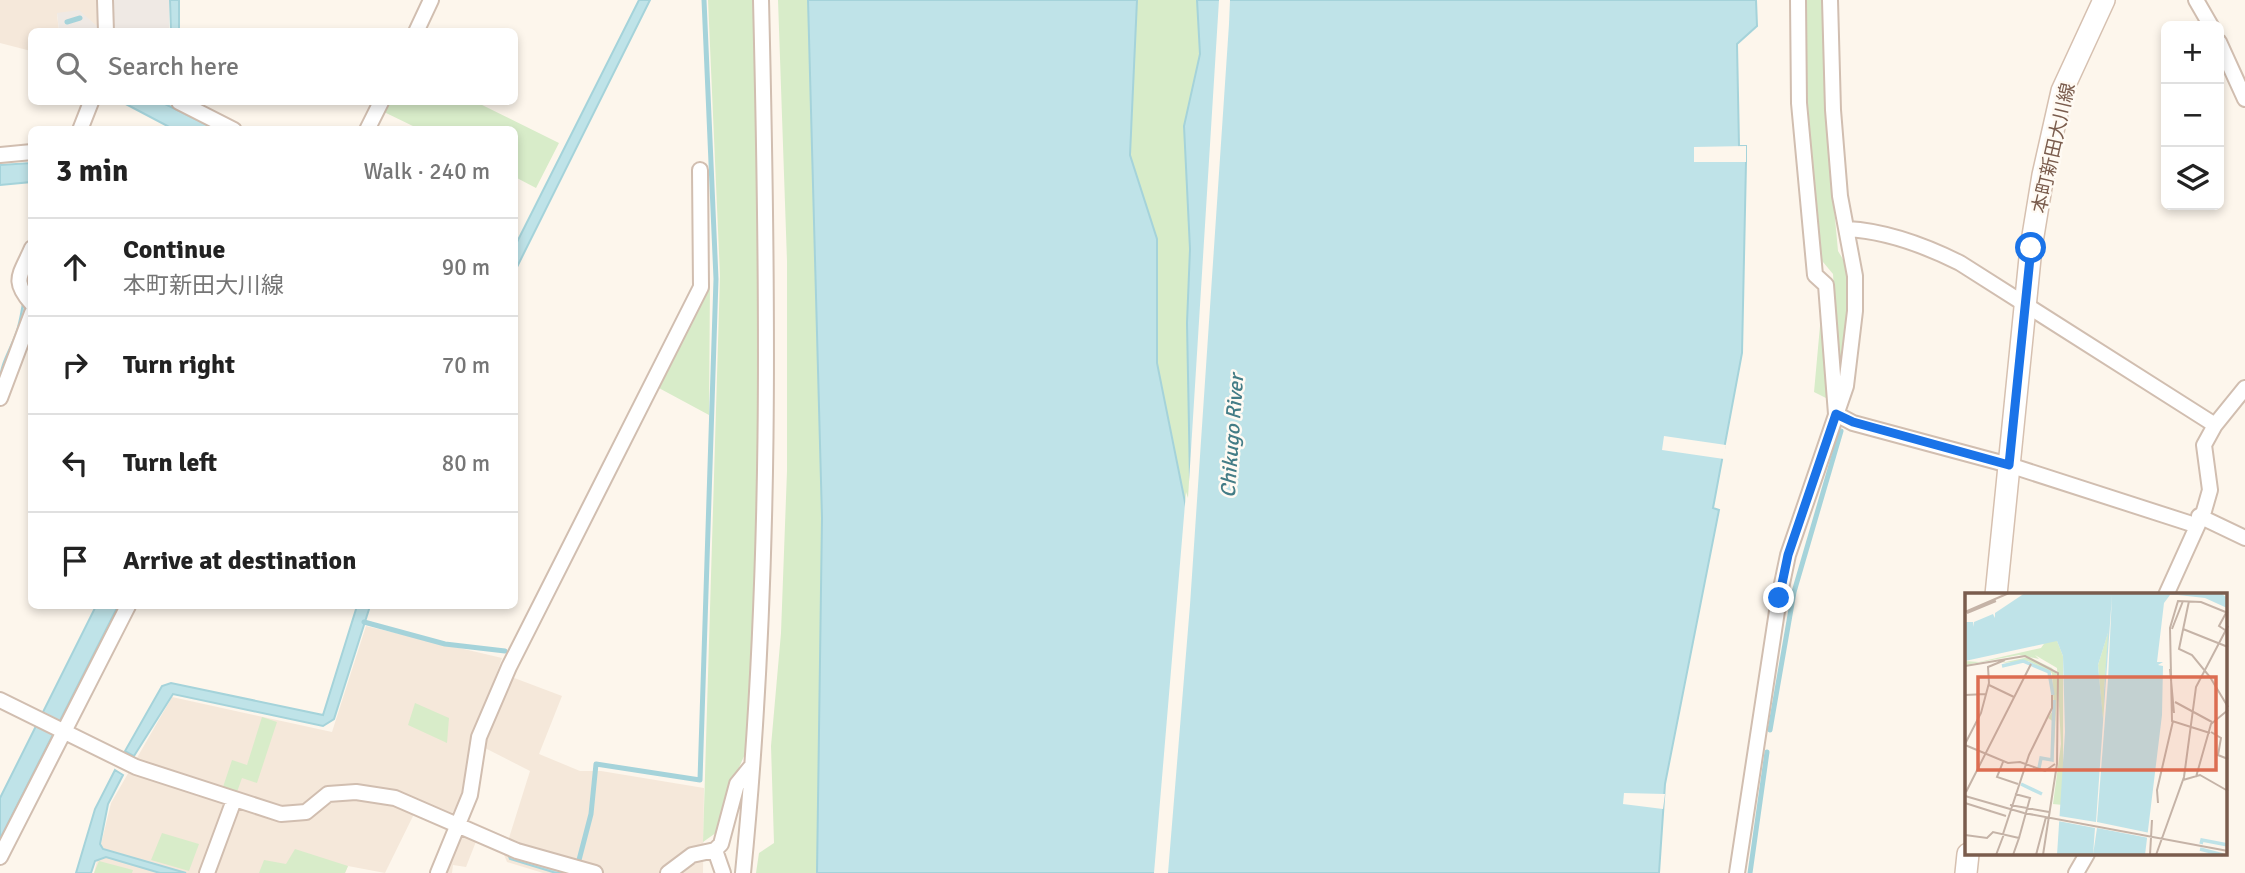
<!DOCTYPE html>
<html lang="en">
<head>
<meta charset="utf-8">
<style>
  :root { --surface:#fff; --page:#f2f2f2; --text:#222; --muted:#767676; --line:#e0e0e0 }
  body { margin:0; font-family:Signika,"Noto Sans JP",sans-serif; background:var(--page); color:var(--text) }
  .controls { position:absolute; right:21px; top:21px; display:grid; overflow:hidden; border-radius:10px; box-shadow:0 4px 10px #0003 }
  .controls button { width:63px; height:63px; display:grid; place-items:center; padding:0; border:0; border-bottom:2px solid var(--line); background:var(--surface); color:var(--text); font:35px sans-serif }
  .stop { position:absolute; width:21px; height:21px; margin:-16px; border:5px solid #1a73e8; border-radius:50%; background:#fff }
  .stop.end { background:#1a73e8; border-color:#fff; box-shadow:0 2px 7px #0008 }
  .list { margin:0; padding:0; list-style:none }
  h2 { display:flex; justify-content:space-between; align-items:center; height:91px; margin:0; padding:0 28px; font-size:30px }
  h2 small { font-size:23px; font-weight:400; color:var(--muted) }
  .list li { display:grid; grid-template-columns:46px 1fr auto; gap:21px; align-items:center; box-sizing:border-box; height:98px; padding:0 28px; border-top:2px solid var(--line) }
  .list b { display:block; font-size:26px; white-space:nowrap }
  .list p { margin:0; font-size:23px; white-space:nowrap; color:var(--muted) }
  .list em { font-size:23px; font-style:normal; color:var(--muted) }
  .icon { flex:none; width:38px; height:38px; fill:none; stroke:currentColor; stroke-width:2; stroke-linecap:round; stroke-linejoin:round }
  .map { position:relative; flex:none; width:2245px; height:873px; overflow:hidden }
  .search { position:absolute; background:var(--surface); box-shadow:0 4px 10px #0003; left:28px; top:28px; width:490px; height:77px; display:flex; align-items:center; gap:18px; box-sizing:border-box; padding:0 24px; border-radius:10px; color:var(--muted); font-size:26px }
  .panel { position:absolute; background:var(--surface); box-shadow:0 4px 10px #0003; left:28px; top:126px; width:490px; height:483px; border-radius:10px }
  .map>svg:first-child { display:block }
</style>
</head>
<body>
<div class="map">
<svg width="2245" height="873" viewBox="0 0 2245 873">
  <rect width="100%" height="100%" fill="#fdf6ec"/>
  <!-- residential -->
  <path fill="#f5e8da" d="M0,0H98L99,28L79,11L57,14L59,31L32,32L31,51L0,43Z
    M366,626L502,658L470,749L468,783L445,828L414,814L385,873L348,866L345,873H94L111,803L172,697L332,732Z
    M509,676L562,696L539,754L580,771H601L704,788L703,873H543L507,862L503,852L477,839L466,867L453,865L452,873H442L467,819L509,838L530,771L483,747Z"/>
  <!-- industrial -->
  <path fill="#efe9e4" d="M110,0H169V31H111Z
    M79,10L99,28L98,31H59L57,13Z"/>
  <!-- green -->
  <path fill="#d8ecc9" d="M708,0H753L761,261L754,637L745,754L729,790L720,830L703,842L720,276Z
    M778,0H808L822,518L817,873H756L759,853L774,843L771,746L781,633L787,471V261Z
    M1137,0H1197L1200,54L1184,126L1190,249L1187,323L1192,538L1157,363V239L1130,155Z
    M1803,0H1824V98L1838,251L1849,269L1848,329L1840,385L1833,274L1818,256L1802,105Z
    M387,102H476L559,143L536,188L515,177L514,130L419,129L382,111Z
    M710,281L709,415L657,387Z
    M1822,304L1828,399L1814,392Z
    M415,703L449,718L447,743L408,725Z
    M262,717L277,722L257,783L242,778L237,792L223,787L232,760L247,765Z
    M162,833L199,844L189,871L151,860Z
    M295,849L348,866L345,873H259L264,860L286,864Z
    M99,861L133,870L132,873H94Z"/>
  <!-- water -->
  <path fill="#bfe3e8" stroke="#a5d3da" stroke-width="2" d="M170,0H179V31H171Z
    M639,0H650L515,271V246Z
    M808,0H1137L1130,155L1157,239V363L1191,532L1187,323L1190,249L1184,126L1200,54L1197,0H1756L1757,26L1737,44L1739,146H1746V162L1742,353L1713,508L1719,510L1665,784L1659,873H817L822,518Z
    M122,102H161L216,129H173Z
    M31,163V182L0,185V165Z
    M31,268L22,328L0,382C0,360 15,344 19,323C24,304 24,286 31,268Z
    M96,606H118L0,839V798Z
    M357,606H370L334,719L323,726L173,694L134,756L125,751L162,686L171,683L323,715Z
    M115,770L123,775L108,804L100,844L103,849L186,873H160L106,857L95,861L91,873H76L95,809Z
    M508,854L515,857L568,873H556L510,859Z"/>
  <!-- pier -->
  <path fill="#fdf6ec" d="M1219,0H1230L1229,24L1190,605L1168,873H1154L1186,492L1188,498Z
    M1746,146V162H1694V147Z
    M1664,436L1726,445L1724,459L1662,450Z
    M1624,793L1665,794L1663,809L1623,804Z"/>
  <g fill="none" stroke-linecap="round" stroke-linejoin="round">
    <!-- stream -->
    <path stroke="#a5d3da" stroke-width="5" d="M67,22L80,18
      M364,622L445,644L505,651
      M1770,730L1794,592L1841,431
      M579,860L591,814L596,764L700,780L716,279L704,0
      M1750,873L1767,752"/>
    <!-- minor casing -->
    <g stroke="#d1beb0" stroke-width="18">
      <path id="minor" d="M105,0L106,32
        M1798,0L1799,103L1815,275L1826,285L1836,414L1853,423L2009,465L2195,525
        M2196,0L2211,26
        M416,32L431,0
        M2219,42L2245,99
        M179,102L234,130
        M80,130L91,102
        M367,130L381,102
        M0,155L32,152
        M1847,229C1887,231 1924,245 1960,263L2215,425
        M32,248C20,276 11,280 32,304
        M0,398L32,313
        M2199,516L2245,538
        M2166,595L2204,511L2210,490L2204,445L2215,425L2245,388
        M0,700L136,767L281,814L306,812L328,794L356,792L395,798L517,851L595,873
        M715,850L723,873
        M0,857L128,606
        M207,873L234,800
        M438,873L470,795L479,737L509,667L701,287L700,170
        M668,873L692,855L715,850L721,844L737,784L750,768
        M743,873C772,583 768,291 761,0
        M1737,873L1779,598L1788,555L1846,386L1855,311V276L1840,196L1833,110L1830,0
        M2076,873L2087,854"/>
    </g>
    <!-- secondary casing -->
    <g stroke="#d6c0b0" stroke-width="24">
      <path id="secondary" d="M1996,595L2031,248L2043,175L2062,91L2104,0
        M1966,873L1968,854"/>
    </g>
    <!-- minor -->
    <use href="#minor" stroke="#fff" stroke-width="14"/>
    <!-- secondary -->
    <use href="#secondary" stroke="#fff" stroke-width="21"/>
  </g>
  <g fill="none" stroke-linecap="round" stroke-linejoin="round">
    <!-- route -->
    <path stroke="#1a73e8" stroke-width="9" d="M1779,598L1788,555L1836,414L1853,422L2009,465L2031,248"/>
  </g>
  <g text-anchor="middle" stroke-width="5" stroke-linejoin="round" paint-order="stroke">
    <!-- street labels -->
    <g font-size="19" fill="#7a5c4d" stroke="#fffaf3">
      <text transform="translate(2053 148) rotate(-77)" y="7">本町新田大川線</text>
    </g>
    <!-- water labels -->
    <g font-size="21" font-style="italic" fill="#437c86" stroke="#fffaf3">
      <text transform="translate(1232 436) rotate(-86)" y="7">Chikugo River</text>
    </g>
  </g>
  <!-- overview -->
  <g transform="translate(1965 593)">
    <rect width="262" height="262" fill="#fdf6ec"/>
    <path d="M144,36L139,98V141L133,72ZM81,48H92L98,63V212L88,211L96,151L92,75L70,62L74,66L54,62L0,72V68L14,69L76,55ZM64,64L87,75L93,83L88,173L89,129L83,125L89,116L87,80L63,68L36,70Z" fill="#d8ecc9"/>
    <path d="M60,0H256L262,5V15L240,5L213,2H205L199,10L192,69H198L193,72L198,73L197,122L180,262H92L100,139L98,63L92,48L0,68V29H8L9,34V29L28,21L30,25V20ZM143,40L139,98V136L133,72Z" fill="#bfe3e8" fill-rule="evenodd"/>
    <path d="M147,2L143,87L132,229L185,240L184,245L132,235L128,262L130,235L93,228L94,223L131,229Z" fill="#fdf6ec"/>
    <path fill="none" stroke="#bfe3e8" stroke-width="3.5" d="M37,73L58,68L84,79L88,102M74,175L76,165L87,167L89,107M56,191L77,201M236,251L237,247L263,252M235,256L258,262"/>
    <path fill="none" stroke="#c5b3a7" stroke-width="2" d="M224,8L214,56L227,62L245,84L263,114M0,19L44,0M2,20L31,8M207,36L218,8M218,36L263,54M260,37L254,33L261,20M0,73L60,63L93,80L92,171L78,262M205,76L209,120M24,92L49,104M0,102L21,101M210,109L247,129M246,139L256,145L253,162L263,166M245,140L207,128L205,35L213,8L236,9L263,20M0,151L16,120L24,90L23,74L40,67M0,152L43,170L55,169L80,178L90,171M38,169L32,184L53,191M231,184L246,131L263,117M218,187L235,182L263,198M1,199L66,71M50,201L65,205L54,245M0,203L59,220L263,258M0,210L41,223M193,210L192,197L208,128M45,212L84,219M38,241L64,162L87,115V102M0,242L22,245L28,239L54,245L48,262M31,262L39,241M71,262L81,224M185,262L187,227M191,262L219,184L231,94L263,33"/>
    <path fill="#dc6d51" fill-opacity="0.15" stroke="#dc6d51" stroke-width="3.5" d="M13,84H251V177H13Z"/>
    <rect width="262" height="262" fill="none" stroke="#7a5c4d" stroke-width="3.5"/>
  </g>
</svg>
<div class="controls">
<button>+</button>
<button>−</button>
<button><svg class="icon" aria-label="layers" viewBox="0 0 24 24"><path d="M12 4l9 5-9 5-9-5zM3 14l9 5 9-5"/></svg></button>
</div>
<div class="stop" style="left:2031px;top:248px"></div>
<div class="stop end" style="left:1779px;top:598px"></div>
<div class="search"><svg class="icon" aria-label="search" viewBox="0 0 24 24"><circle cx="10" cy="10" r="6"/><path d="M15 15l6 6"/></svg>Search here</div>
<section class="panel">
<h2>3 min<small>Walk · 240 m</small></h2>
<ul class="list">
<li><svg class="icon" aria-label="ahead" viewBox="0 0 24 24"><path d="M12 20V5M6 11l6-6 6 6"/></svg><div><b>Continue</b><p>本町新田大川線</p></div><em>90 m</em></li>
<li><svg class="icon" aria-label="right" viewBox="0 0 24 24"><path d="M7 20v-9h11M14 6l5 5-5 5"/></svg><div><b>Turn right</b></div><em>70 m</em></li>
<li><svg class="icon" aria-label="left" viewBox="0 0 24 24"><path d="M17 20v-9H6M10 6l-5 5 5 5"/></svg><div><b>Turn left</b></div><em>80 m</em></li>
<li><svg class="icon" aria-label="arrive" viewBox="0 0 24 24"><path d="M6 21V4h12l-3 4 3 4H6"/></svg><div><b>Arrive at destination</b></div></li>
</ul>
</section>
</div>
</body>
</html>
